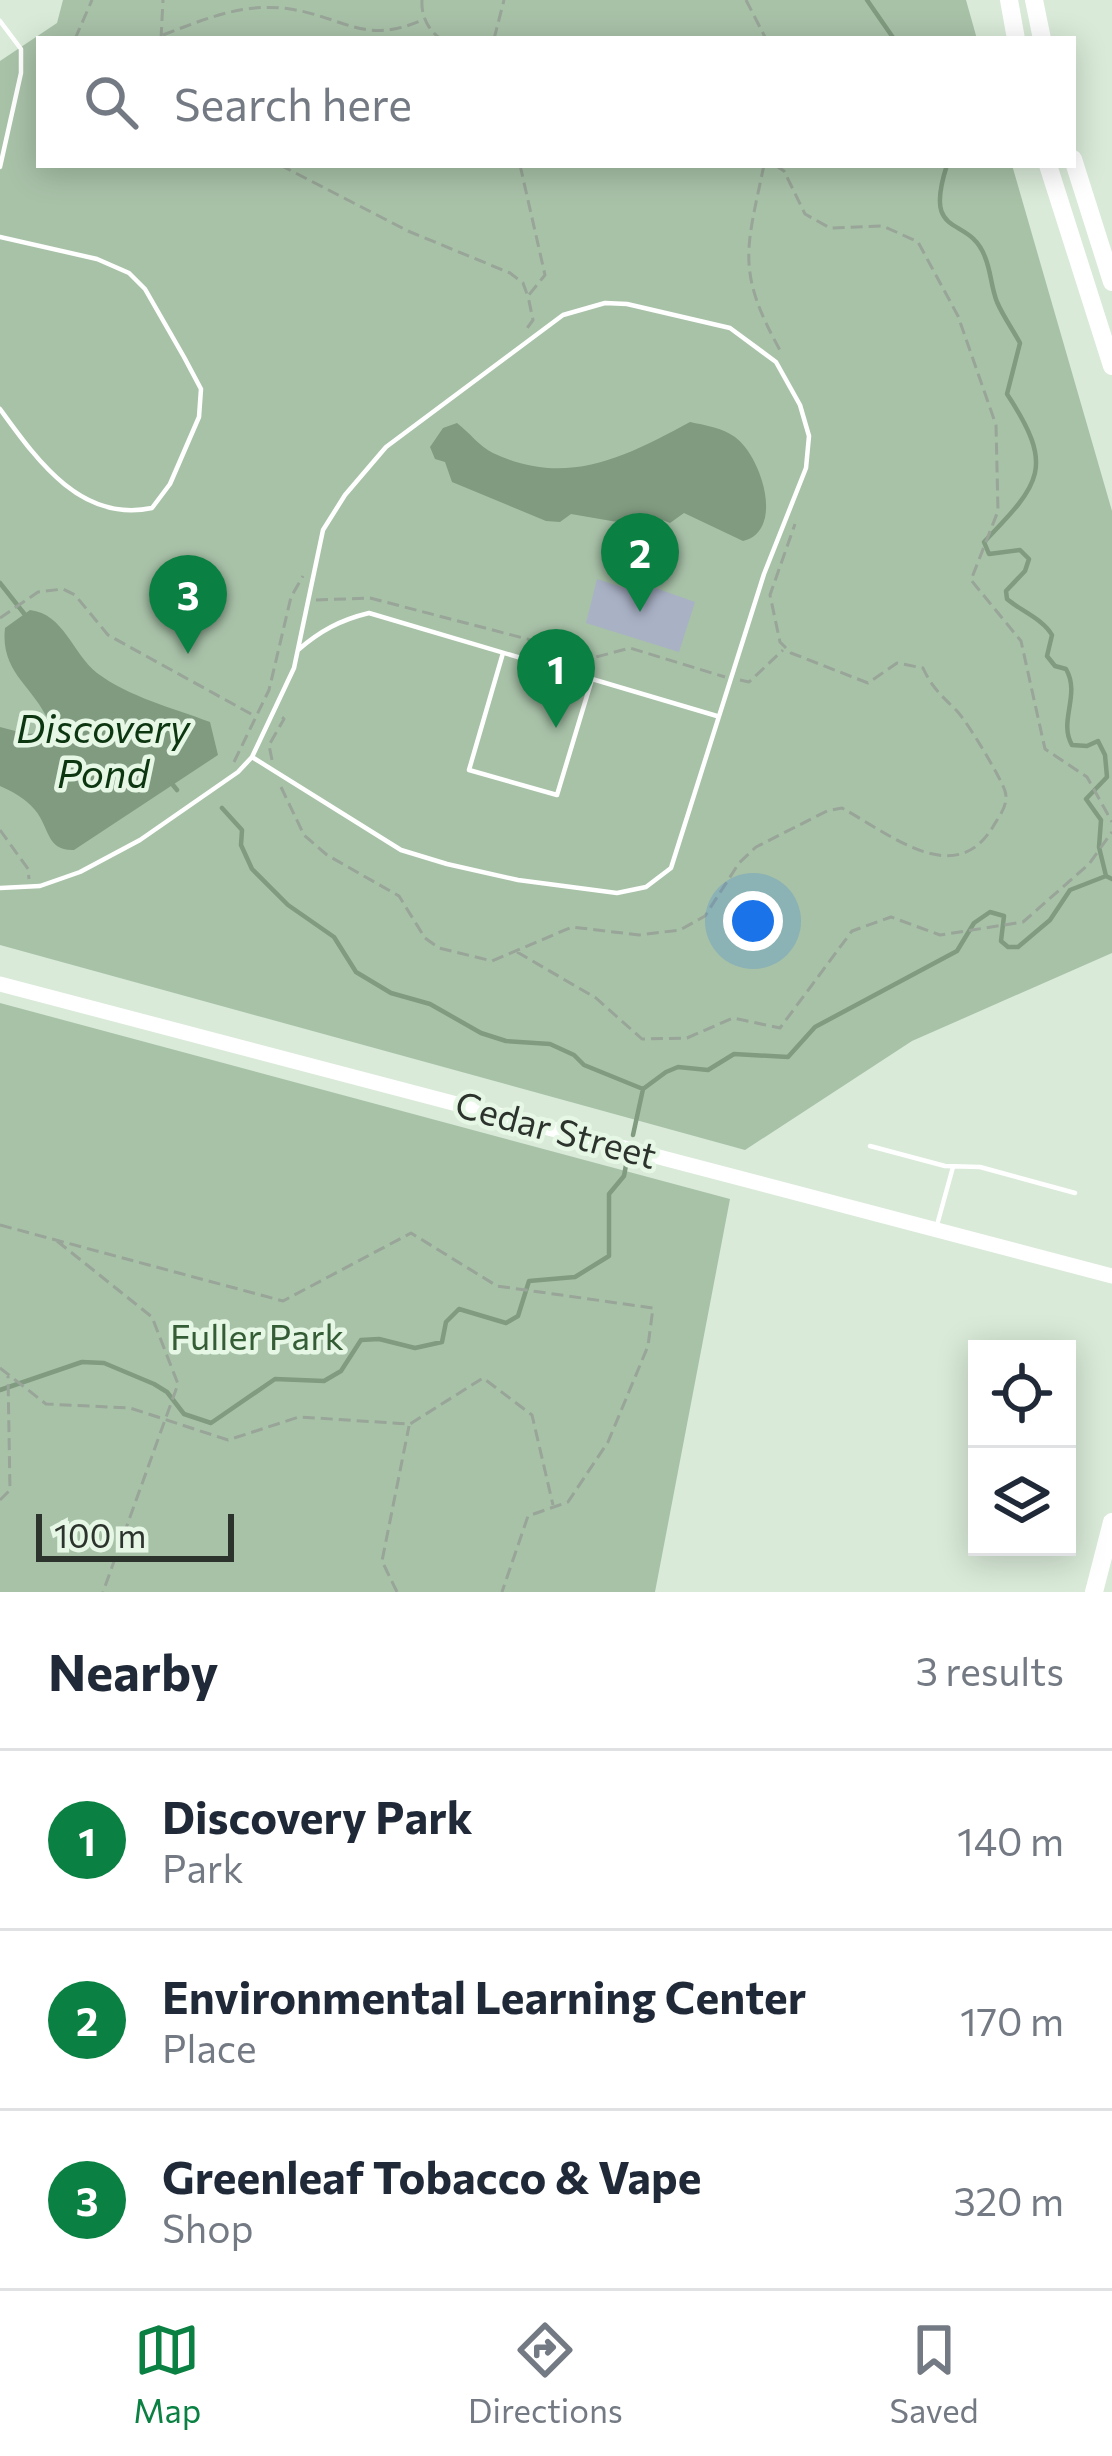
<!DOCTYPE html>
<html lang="en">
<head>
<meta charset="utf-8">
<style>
  :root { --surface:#fff; --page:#f2f2f3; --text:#1f2937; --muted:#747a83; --line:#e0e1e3; --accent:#0b8043 }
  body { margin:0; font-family:Commissioner,sans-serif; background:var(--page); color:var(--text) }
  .controls { position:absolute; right:36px; bottom:36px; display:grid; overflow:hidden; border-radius:0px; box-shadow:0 6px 30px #0003 }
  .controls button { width:108px; height:108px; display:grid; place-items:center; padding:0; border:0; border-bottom:3px solid var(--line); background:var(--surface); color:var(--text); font:60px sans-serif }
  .scale { position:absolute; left:36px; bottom:30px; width:198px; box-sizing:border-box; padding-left:12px; border:6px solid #2c322c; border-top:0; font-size:33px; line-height:42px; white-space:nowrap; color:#2c322c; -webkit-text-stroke:9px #e6f7e6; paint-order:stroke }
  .you { position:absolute; left:753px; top:921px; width:42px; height:42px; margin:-30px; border:9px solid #fff; border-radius:50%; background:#1a73e8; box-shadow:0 0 0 18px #1a73e833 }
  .badge { display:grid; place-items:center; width:78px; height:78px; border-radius:50%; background:var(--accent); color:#fff; font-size:39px; font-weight:700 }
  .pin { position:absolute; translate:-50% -99px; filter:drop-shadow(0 3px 6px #0008) }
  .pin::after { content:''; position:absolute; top:63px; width:42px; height:36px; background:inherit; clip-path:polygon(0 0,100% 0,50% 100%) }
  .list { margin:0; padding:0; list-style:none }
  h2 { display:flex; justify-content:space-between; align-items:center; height:156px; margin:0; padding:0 48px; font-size:51px }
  h2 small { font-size:39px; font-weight:400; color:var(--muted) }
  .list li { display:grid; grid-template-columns:78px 1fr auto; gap:36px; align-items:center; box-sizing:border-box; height:180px; padding:0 48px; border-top:3px solid var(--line) }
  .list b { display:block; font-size:45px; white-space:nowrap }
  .list p { margin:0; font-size:39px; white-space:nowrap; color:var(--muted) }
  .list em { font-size:39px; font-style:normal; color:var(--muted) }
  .icon { flex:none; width:66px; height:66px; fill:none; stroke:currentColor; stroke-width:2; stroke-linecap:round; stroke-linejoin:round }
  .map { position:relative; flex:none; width:1112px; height:1592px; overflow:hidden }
  .search { position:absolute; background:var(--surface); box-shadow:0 6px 30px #0003; left:36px; right:36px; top:36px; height:132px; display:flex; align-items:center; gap:30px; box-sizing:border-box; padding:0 42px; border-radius:0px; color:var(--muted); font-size:45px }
  .sheet { height:696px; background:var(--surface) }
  nav { display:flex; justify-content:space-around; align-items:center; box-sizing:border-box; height:168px; border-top:3px solid var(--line); background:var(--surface); font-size:33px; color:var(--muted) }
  nav a { display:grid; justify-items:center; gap:6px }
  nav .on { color:var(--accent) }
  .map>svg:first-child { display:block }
</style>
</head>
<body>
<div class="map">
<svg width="1112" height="1592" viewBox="0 0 1112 1592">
  <rect width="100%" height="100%" fill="#d9ead8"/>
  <!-- green -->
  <path fill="#a8c2a8" d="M63,0H966L977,39H39V165H1012L1112,511V953L912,1041L745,1150L0,945V61L57,23Z
    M0,1003L730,1199L655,1592H0Z"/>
  <!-- water -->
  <path fill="#809b80" d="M690,422C704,425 723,428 735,437C762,457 785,531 743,541L684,513L670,523C656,516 635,512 623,523L571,514L560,522L546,521L452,482L445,462L435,459L430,447L443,428L457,423C469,432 480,447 493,453C566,488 625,457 690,422Z
    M30,610C64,614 72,653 97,673C129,697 173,708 210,722L218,755L74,850C46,851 50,828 35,810C25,798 13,792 0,786V727L27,734L41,733L48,720C33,686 0,672 5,628Z"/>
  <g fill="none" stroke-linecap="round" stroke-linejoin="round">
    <!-- stream -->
    <path stroke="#809b80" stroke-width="4.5" d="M867,0L894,39
      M947,165C922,242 969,213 985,257C991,271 991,287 997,302C1003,316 1013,330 1020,343L1007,394C1055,467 1041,483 984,542L989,554L1020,550L1029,559L1025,571L1006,591L1007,599C1021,611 1043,619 1052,635L1047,656L1055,666L1066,669C1081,695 1058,721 1072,745L1087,746L1098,741L1105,755L1107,777L1086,799L1101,820L1099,847L1106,876
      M0,583L26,616
      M169,780L177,790
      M222,808L242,830L241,845L252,869L288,905L334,937L356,972L391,993L430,1004L481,1033L506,1041L550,1044L574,1055L584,1065L643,1089
      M633,1135L643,1089L666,1072L678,1067L708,1070L734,1054L788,1057L815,1027L957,951L974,923L990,912L1004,916L1001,941L1008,947H1018L1050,920L1070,890L1106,876L1112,879
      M0,1390L82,1362L104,1363L154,1384L167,1392L184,1414L211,1423L275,1379L324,1381L341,1371L361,1340L379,1339L415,1348L442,1342L446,1322L459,1309L506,1323L518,1316L529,1281L575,1277L609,1256V1194L624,1176L626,1165"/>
  </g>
  <!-- building -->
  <path fill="#a9b1c5" d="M597,579L640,593L644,584L695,602L679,652L586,623Z"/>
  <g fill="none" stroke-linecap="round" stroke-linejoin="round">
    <!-- path -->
    <path stroke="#98a598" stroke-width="3" stroke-dasharray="12 6" stroke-linecap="butt" d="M422,0C421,16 428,30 441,39
      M746,0L766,39
      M163,35C205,19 244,2 290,9C347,18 364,46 425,19
      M75,39L92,0
      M161,39L163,0
      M494,39L504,0
      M280,165L408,231L510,273L523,283L527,294
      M520,165L545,275L528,296L533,320L525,331
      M764,165C746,251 736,271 781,352
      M775,165L784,171L805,214L830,228L883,226L918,242L958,316L996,425L998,511L971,580L1021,641L1045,749L1087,777L1112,822
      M316,600L370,598L596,657L630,648L725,677
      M0,618L38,592L63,589L75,595L108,635L253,715
      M740,680L749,682L783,650
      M272,760L269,745L284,719L280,715
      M234,762L269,690L291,597L303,576
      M281,787L304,835L327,855L399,896L425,938L439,948L492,961L572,927L639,935L680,930L705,916L739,863L756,847L827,811L842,808C890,834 956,891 994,825C1000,815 1009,804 1005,791C1000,776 968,723 957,711C942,696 932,688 923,668L897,663L868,683L791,653L780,642L770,595L795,524
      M0,830L28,869L29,879
      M517,952L596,998L642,1039L687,1038L733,1018L780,1028L852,931L891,917L940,935L1023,922L1089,864L1112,832
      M0,1225L283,1301L411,1233L497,1286L653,1308L648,1346L608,1442L568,1502L528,1516L502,1592
      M57,1241L152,1317L178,1384L103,1592
      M0,1368L46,1404L130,1408L228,1440L299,1417L410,1424L483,1378L532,1415L553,1505
      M0,1500L10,1490L8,1376
      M397,1592L382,1561L409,1426"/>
    <!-- service -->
    <path stroke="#fff" stroke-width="4.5" d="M0,21L21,49V73L0,167
      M0,237L97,259L129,273L145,289L184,357L201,389L199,417L170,484L152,508C81,523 37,460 0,409
      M298,650C320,631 340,620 369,613L717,716
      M503,653L469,770L557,795L592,679
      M0,888L40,886L80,872L140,840L238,772L252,757L294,668L323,530L345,495L386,447L563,315L605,303L627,304L730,328L776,362L800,405L809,436L806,468L764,574L671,868L646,887L617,893L518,880L447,864L401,850L252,757
      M870,1146L945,1166L980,1167L1075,1193
      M937,1225L953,1167"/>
    <!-- secondary -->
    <path stroke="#fff" stroke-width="15" d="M0,984L1112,1276"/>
    <!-- trunk -->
    <path stroke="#fff" stroke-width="18" d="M1009,0L1016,39
      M1034,0L1042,39
      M1073,159L1112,282
      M1048,165L1112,366
      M1094,1592L1112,1522"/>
  </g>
  <g text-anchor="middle" stroke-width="9" stroke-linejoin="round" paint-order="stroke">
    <!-- street labels -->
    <g font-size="36" fill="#2c322c" stroke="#e6f7e6">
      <text transform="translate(556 1130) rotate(15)" y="13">Cedar Street</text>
    </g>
    <!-- park labels -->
    <g font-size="36" fill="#345c35" stroke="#e6f7e6">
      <text x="257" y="1350">Fuller Park</text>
    </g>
    <!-- water labels -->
    <g font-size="39" font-style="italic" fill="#0c3610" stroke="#e6f7e6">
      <text x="103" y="743">Discovery<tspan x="103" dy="45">Pond</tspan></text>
    </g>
  </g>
</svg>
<div class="controls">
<button><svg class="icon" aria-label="locate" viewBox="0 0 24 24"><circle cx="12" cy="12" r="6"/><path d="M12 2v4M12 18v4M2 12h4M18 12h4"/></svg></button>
<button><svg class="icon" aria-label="layers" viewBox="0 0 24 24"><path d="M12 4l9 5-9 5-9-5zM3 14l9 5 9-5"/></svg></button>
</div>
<div class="scale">100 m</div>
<div class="you"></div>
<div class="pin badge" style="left:556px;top:728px">1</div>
<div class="pin badge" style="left:640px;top:612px">2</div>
<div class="pin badge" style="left:188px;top:654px">3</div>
<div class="search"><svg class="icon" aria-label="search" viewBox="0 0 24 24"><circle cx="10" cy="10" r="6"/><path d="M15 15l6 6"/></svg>Search here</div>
</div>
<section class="sheet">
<h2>Nearby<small>3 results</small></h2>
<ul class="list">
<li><span class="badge">1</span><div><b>Discovery Park</b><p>Park</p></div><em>140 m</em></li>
<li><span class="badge">2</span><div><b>Environmental Learning Center</b><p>Place</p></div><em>170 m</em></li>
<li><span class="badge">3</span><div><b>Greenleaf Tobacco &amp; Vape</b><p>Shop</p></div><em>320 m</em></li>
</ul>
</section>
<nav>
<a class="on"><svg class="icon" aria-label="map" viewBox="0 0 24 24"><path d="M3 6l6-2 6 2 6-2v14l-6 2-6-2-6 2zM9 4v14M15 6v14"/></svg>Map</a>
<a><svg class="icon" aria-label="directions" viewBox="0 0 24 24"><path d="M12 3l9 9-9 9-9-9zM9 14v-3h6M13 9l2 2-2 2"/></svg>Directions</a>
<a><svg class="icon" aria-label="saved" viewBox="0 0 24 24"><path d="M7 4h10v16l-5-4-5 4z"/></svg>Saved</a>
</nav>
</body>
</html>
